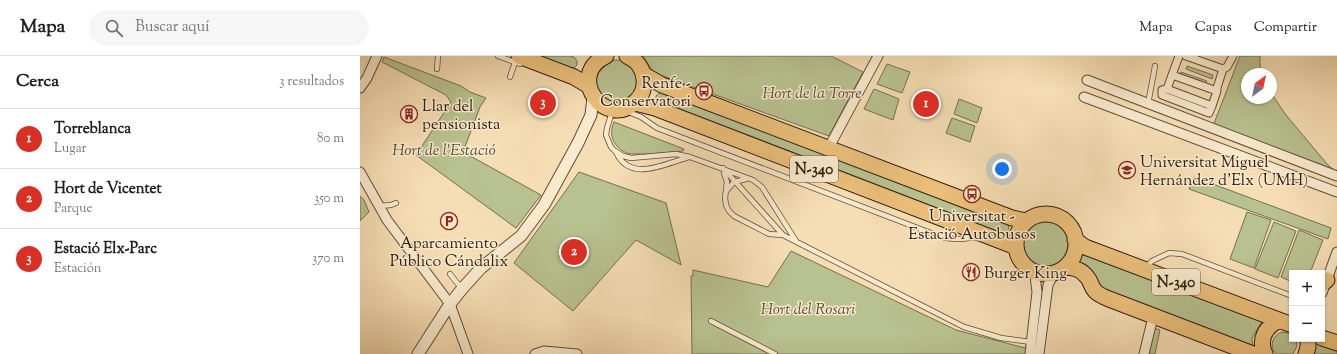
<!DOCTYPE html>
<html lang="es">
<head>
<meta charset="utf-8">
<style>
  :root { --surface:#fff; --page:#f6f6f6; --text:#202124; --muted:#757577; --line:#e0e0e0; --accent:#d93025 }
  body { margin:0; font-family:"Sorts Mill Goudy",serif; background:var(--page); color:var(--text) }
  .controls { position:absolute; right:12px; bottom:12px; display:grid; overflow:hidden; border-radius:0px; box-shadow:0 1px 3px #0004 }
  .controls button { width:36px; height:36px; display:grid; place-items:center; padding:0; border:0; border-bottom:1px solid var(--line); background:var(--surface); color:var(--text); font:20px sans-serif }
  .compass { position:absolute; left:881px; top:12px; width:36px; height:36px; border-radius:50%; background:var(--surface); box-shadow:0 1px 3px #0004; rotate:33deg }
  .you { position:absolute; left:642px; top:113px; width:14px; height:14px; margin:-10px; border:3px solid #fff; border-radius:50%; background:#1a73e8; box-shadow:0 0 0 6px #1a73e833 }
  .badge { display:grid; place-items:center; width:26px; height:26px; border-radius:50%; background:var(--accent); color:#fff; font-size:13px; font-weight:700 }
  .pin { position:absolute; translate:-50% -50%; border:2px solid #fff; box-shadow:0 1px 4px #0006 }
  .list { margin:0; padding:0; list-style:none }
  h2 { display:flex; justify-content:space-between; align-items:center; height:52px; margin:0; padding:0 16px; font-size:17px }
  h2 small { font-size:13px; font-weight:400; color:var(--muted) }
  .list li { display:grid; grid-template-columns:26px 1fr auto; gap:12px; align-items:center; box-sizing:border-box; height:60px; padding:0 16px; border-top:1px solid var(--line) }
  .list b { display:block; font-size:15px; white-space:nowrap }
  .list p { margin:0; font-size:13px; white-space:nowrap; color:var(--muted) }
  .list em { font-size:13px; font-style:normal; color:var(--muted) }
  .icon { flex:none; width:22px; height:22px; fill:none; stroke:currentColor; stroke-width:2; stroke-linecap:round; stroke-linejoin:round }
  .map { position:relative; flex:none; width:977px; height:298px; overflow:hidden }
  header { display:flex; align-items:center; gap:24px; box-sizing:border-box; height:56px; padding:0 20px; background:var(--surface); border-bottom:1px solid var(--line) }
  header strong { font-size:19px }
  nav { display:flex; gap:22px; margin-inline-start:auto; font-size:14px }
  .search { width:280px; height:36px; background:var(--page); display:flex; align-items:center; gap:10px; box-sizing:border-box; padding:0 14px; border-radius:22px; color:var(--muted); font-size:15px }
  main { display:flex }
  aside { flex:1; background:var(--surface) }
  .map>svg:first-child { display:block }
</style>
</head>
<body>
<header>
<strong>Mapa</strong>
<div class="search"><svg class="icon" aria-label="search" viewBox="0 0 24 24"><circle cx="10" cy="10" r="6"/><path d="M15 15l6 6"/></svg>Buscar aquí</div>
<nav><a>Mapa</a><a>Capas</a><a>Compartir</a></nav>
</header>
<main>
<aside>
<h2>Cerca<small>3 resultados</small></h2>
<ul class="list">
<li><span class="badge">1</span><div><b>Torreblanca</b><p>Lugar</p></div><em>80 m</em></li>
<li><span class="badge">2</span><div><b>Hort de Vicentet</b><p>Parque</p></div><em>350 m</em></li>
<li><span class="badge">3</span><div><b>Estació Elx-Parc</b><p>Estación</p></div><em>370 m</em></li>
</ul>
</aside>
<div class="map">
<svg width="977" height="298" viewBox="0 0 977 298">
  <rect width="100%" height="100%" fill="#f6deb4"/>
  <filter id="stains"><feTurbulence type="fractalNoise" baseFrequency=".005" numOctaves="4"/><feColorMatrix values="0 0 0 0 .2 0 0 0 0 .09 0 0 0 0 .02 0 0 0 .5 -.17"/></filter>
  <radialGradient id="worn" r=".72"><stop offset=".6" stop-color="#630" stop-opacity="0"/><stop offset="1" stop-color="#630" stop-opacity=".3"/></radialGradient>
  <!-- green -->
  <path fill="#b8c290" stroke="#746f4f" d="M177,0H210L214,1L217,5V9L214,12L211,13Z
    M283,0H471L503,16L469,80L300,19L296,20Z
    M880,0H900V10L903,18H887V42H911V37L926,59L967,108L975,115L853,70Z
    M24,1L101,30L110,36L126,42L120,51L103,96L181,139L156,172L56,99L91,46L86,39L22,6Z
    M236 25a21 21 0 1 1 42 0a21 21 0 1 1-42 0Z
    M527,8L550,16L542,37L517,28Z
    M827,10L853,19L852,23L826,13Z
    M821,16L847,25L845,29L820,19Z
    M514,33L539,43L533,64L504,53Z
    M300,36L647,167L649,171L647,177L640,178L302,49L296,44V40Z
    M599,43L622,52L617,67L594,58Z
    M592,62L615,70L610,86L586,77Z
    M254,66L324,93L323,95C312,96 275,100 267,97C254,92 248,79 254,66Z
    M219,116L306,147L321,209L276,184L213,255L154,207Z
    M834,121L971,172L968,183L829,133Z
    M0,140L4,144L9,156L0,165Z
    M887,156L911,164L894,212L870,203Z
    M662 188a23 23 0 1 1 46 0a23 23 0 1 1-46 0Z
    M914,166L936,175L918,222L895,213Z
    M939,174L963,184L950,217H932V226L921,221Z
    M723,194L903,264L892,282L893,294L742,235L716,208L721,202Z
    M431,195L596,274L669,293V298H332L331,220H333V214L408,231Z
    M794,272L800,274L795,298H787Z
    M922,276L932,278V283H936L937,290L933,298H916C909,290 912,280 922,276Z
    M955,284L977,292V298H951Z"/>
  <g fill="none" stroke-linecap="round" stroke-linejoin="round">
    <!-- service casing -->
    <g stroke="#624c38" stroke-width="6">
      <path id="service" d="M138,0L160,8
        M77,13L78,0
        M150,21L155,6
        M788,48L795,10
        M266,55L281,61L297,72L576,179C591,185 601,183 617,181
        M252,56L247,72L246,79L251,91L255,95L263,100L271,102L316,98L330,101L393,124L402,131L436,185
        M256,96C270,127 304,108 329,101
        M363,112L423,179L604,271L641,282L671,286
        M364,117L367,126L365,142L366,149L369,155L374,160L409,178L423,179
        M367,134L374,126L386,123
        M19,150L31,149L36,147
        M786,211L792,205L809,197L822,198L932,240
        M90,218L102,233
        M351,265L415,298"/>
    </g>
    <!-- pedestrian casing -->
    <g stroke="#624c38" stroke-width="9">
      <path id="pedestrian" d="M819,0L812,19L857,35L852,50L807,33L802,34V39L849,57L852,50
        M826,0L863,13L856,35
        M863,13L867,11L873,0
        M807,33L812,19"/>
    </g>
    <!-- minor casing -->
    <g stroke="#624c38" stroke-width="11">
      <path id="minor" d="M727,24L977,120
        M0,32L7,22L17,0
        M724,41L977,136
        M468,93L518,0
        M0,116L27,164L90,248L108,298
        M962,237L977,196
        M175,298L184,295L217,298
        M670,298L677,236L675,220L670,214
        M679,298L688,229L694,217
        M784,298L793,261"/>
    </g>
    <!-- tertiary casing -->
    <g stroke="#624c38" stroke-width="13">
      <path id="tertiary" d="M58,298L90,248L102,233L121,212L161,180L184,149L218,87L231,59L233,41"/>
    </g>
    <!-- trunk casing -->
    <g stroke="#301c0e" stroke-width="17">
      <path id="trunk" d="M159,0L214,21L229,30
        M246,0C205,19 246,76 276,45C282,40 285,31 284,23C283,13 277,4 267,0
        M283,18L302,29L652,162L667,165
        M275,47L295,52L651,189L656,192
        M656 188a30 30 0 1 1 60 0a30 30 0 1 1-60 0Z
        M715,184L725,191L932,269
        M705,211C713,211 722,214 727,221C731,225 731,231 735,235C739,239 744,241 749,243L893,298
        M962,228L967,224
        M962,282L977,287
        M905,298C898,283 906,271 919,264
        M946,298L948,291V283"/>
    </g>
    <!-- service -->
    <use href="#service" stroke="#f9eace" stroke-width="4.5"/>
    <!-- pedestrian -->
    <use href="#pedestrian" stroke="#f9eace" stroke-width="7"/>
    <!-- minor -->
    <use href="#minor" stroke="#f9eace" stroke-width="9"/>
    <!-- tertiary -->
    <use href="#tertiary" stroke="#f9eace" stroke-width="11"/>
    <!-- trunk -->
    <use href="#trunk" stroke="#ebbf7a" stroke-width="15"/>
  </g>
  <!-- icons -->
  <defs>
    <g id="bus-ring" transform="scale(0.9)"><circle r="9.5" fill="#f9eace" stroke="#8f2418" stroke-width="1.5"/><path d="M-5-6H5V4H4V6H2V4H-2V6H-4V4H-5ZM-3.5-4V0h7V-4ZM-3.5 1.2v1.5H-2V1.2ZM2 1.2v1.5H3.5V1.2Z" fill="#8f2418"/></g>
    <g id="building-ring" transform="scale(0.9)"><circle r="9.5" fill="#f9eace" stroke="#8f2418" stroke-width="1.5"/><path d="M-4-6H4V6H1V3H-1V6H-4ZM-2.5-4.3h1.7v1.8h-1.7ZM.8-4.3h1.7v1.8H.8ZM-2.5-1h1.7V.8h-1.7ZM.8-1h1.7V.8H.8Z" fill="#8f2418"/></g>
    <g id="university-ring" transform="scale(0.9)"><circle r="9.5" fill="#f9eace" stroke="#8f2418" stroke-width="1.5"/><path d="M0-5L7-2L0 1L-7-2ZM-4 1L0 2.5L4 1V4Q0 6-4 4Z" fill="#8f2418"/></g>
    <g id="parking-ring" transform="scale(0.9)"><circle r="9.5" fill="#f9eace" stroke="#8f2418" stroke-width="1.5"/><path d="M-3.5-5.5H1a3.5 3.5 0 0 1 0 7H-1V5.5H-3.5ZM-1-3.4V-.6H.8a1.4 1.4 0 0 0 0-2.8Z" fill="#8f2418"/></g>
    <g id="restaurant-ring" transform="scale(0.9)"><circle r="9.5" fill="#f9eace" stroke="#8f2418" stroke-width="1.5"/><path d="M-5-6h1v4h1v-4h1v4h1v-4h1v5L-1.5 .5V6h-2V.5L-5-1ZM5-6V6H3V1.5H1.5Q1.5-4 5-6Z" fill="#8f2418"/></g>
  </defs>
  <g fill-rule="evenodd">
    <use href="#bus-ring" x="344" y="35"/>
    <use href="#building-ring" x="49" y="58"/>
    <use href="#university-ring" x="767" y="114"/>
    <use href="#bus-ring" x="612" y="138"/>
    <use href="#parking-ring" x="89" y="165"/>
    <use href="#restaurant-ring" x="611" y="216"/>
  </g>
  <g text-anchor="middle" stroke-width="3" stroke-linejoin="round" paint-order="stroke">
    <!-- shield labels -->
    <g fill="#f9eace" stroke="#6c5a48" stroke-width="1">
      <rect x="430" y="100" width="48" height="26" rx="3"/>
      <rect x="792" y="213" width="48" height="26" rx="3"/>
    </g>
    <g font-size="15" font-weight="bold" fill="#301c0e">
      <text x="454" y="118">N-340</text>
      <text x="816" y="231">N-340</text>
    </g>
    <!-- poi labels -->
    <g font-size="16" fill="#301c0e" stroke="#f9eace" text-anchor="start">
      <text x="331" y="32" text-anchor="end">Renfe -<tspan x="331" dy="18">Conservatori</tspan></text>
      <text x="62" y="55">Llar del<tspan x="62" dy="18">pensionista</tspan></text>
      <text x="780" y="111">Universitat Miguel<tspan x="780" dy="18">Hernández d'Elx (UMH)</tspan></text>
      <text x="612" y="165" text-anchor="middle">Universitat -<tspan x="612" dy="18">Estació Autobusos</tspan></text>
      <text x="89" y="192" text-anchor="middle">Aparcamiento<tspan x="89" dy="18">Público Cándalix</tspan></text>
      <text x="624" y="222">Burger King</text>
    </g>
    <!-- park labels -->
    <g font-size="16" font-style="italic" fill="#594e35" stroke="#f9eace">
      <text x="452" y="42">Hort de la Torre</text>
      <text x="84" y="99">Hort de l'Estació</text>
      <text x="448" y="258">Hort del Rosari</text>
    </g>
  </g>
  <rect width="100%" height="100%" filter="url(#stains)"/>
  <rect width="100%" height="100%" fill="url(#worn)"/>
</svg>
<div class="controls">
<button>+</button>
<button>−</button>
</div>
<svg class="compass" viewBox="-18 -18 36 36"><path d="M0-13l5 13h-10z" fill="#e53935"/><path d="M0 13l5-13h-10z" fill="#757577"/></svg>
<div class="you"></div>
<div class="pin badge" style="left:566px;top:48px">1</div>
<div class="pin badge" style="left:214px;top:196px">2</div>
<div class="pin badge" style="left:183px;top:47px">3</div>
</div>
</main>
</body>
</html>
